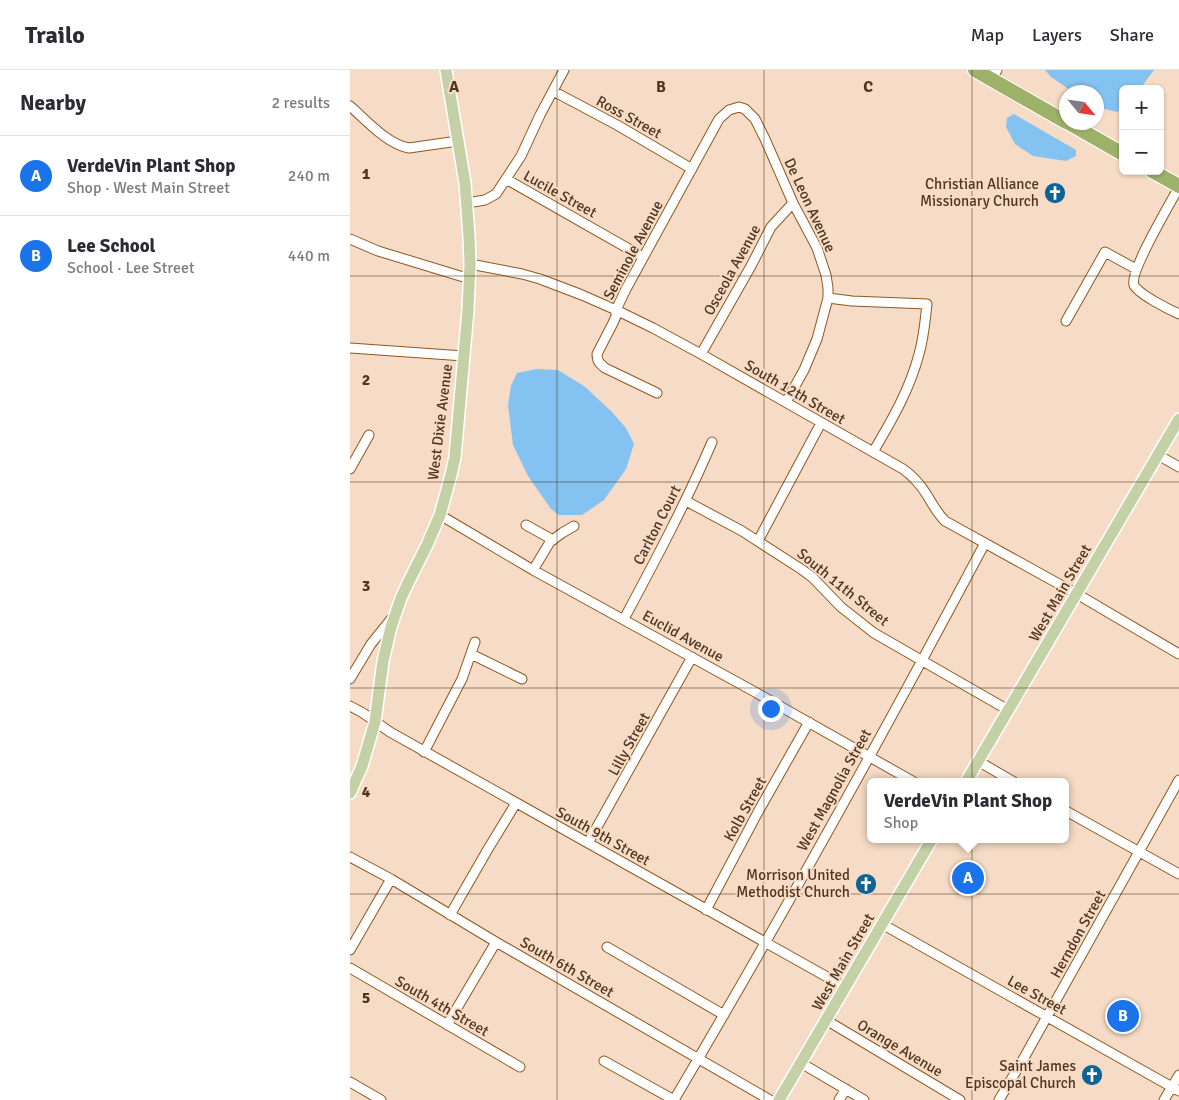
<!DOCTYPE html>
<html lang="en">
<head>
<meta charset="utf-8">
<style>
  :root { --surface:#fff; --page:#f7f7f7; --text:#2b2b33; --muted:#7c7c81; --line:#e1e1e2; --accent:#1a73e8 }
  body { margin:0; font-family:Signika,sans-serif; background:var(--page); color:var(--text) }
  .controls { position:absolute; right:15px; top:15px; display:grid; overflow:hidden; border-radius:8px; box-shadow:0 1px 4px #0004 }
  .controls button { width:45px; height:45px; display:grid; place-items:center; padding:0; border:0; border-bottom:1px solid var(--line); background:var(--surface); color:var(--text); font:25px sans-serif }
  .compass { position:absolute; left:709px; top:15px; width:45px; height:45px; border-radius:50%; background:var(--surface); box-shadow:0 1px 4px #0004; rotate:119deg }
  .you { position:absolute; left:420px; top:638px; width:18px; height:18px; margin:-12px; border:4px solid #fff; border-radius:50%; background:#1a73e8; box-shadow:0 0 0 8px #1a73e833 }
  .badge { display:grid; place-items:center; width:32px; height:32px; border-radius:50%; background:var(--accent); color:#fff; font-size:16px; font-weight:700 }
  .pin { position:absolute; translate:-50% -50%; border:2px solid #fff; box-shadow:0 1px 5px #0006 }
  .popup { position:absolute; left:517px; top:708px; width:202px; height:65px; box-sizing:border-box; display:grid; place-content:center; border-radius:8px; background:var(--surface); filter:drop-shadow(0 1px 4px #0005); font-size:16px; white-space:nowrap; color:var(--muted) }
  .popup b { font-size:19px; color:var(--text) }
  .popup::after { content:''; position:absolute; left:50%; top:100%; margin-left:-10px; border:10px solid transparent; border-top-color:var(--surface) }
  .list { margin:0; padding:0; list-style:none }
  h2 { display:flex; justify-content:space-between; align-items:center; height:65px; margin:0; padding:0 20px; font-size:21px }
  h2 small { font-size:16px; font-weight:400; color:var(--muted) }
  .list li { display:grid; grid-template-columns:32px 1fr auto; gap:15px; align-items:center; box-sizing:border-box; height:80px; padding:0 20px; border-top:1px solid var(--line) }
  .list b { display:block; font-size:19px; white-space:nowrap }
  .list p { margin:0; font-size:16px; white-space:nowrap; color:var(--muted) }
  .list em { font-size:16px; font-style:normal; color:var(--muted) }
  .map { position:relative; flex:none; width:829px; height:1030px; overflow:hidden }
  header { display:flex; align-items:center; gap:30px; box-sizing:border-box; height:70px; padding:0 25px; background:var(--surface); border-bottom:1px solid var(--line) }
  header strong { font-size:24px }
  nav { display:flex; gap:28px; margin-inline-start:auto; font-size:18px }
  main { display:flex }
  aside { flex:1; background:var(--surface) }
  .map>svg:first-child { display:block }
</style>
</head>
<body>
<header>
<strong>Trailo</strong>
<nav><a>Map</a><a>Layers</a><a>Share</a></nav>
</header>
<main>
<aside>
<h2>Nearby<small>2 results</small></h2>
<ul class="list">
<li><span class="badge">A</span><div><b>VerdeVin Plant Shop</b><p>Shop · West Main Street</p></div><em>240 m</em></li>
<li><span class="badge">B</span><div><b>Lee School</b><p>School · Lee Street</p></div><em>440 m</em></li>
</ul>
</aside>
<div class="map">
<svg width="829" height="1030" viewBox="0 0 829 1030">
  <rect width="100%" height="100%" fill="#f6dcc6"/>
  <!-- water -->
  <path fill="#84c3f1" d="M695,0H804L790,19H773V36L767,42L750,38L747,36L746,22H723L701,7Z
    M664,44L726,80V86L716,91L683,86L665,74L656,57L657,48Z
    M186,299L208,300L234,316L261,341L276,358L284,374L276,399L254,430L232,445H209L201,439L178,406L163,375L158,335L161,316L167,303Z"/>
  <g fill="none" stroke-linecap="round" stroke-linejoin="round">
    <!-- minor casing -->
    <g stroke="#90571d" stroke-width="11">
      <path id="minor" d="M642,9L647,0
        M203,21L267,55L342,99
        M0,36C16,50 37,74 59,78L108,71
        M156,109L293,187
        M829,117C821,132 779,202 784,215C788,224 820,240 829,244
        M117,133L135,130L146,124L171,86L190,45L214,0
        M0,169L28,181L120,209
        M120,194L172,204L190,209L232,225L266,240L303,258L351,284L553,399C563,406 570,414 577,425C583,435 587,443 595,451L727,524L829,584
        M478,228L502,231L577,234C575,251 574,267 569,284C560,319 542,350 523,382
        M716,251L755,182L786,199
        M0,278L114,286
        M351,284L401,196L421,157L443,133
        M307,323L255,298C249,293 247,291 247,284L263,253L266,246V240L276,219L369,49L379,40L389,37L395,39L405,49L415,69L443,133L467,178L476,205L478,218V228L467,269L454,300L436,332
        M808,385L829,397
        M0,399L19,365
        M336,431L392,461L451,499L462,507L491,537L524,563L658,640
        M90,445L183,500L405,622L564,712
        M176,455L203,470
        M408,471L471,353
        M183,500L200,472L212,463L224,456
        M274,549C305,491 336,433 362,372
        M121,584L172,609
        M0,609L21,574L42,548
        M0,636L13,643L40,662L495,917
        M74,682L112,609L125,572
        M628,691L664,712
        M716,741L829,804
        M238,773L342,587
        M0,787L41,809L146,872L420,1030
        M356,840L408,742L459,652
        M100,845L138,779L166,733
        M532,854L829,1021
        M257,877L374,945
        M0,880L41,809
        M0,898L170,997
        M476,950L610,1030
        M97,955L146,872
        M254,991L324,1030
        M451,993L514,1030
        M0,1012L31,1030
        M324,1030C432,847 535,661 635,473
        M489,1030L496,1019
        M649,1030L675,986L829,710
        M814,1030L829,1005"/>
    </g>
    <!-- major casing -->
    <g stroke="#fff" stroke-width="14">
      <path id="major" d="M616,712L829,349
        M0,723L12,696L25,652L33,591L41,557L51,528L58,513L77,475L90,445L101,405L105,387L118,240L120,194L119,166L115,113L96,0
        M429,1030L582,769"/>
    </g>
    <!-- highway casing -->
    <g stroke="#fff" stroke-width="16">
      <path id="highway" d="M625,0L716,52
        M717,52L773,84
        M802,101L829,116"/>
    </g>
    <!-- minor -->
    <use href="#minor" stroke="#fff" stroke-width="9"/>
    <!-- major -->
    <use href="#major" stroke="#c4d0a5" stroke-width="11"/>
    <!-- highway -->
    <use href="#highway" stroke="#9db169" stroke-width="14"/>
  </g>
  <!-- grid -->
  <path fill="none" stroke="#50361f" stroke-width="1" stroke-opacity="0.55" d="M207,0V1030M414,0V1030M622,0V1030M0,206H829M0,412H829M0,618H829M0,824H829"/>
  <!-- icons -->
  <defs>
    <g id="church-disc" transform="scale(1.125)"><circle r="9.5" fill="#0d6394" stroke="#f6dcc6"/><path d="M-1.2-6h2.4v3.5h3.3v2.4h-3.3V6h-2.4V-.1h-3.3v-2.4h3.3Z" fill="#fff"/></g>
  </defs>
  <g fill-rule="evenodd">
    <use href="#church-disc" x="705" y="123"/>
    <use href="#church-disc" x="516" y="814"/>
    <use href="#church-disc" x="742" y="1005"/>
  </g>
  <g text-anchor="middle" stroke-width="4" stroke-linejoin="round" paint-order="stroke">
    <!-- street labels -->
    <g font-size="15" fill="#50361f" stroke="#f6dcc6">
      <text transform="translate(279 47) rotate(29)" y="5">Ross Street</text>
      <text transform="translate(210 124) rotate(29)" y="5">Lucile Street</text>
      <text transform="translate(460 135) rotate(65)" y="5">De Leon Avenue</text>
      <text transform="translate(283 180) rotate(-62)" y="5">Seminole Avenue</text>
      <text transform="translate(382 200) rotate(-61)" y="5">Osceola Avenue</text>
      <text transform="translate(445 322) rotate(30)" y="5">South 12th Street</text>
      <text transform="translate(90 352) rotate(-83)" y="5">West Dixie Avenue</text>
      <text transform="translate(307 455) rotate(-63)" y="5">Carlton Court</text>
      <text transform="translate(493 517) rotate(39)" y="5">South 11th Street</text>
      <text transform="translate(710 523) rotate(-60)" y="5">West Main Street</text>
      <text transform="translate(333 566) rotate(29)" y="5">Euclid Avenue</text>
      <text transform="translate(279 674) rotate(-61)" y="5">Lilly Street</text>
      <text transform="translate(484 720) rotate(-61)" y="5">West Magnolia Street</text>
      <text transform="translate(395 739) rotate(-61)" y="5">Kolb Street</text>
      <text transform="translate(253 766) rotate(29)" y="5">South 9th Street</text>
      <text transform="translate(728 864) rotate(-61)" y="5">Herndon Street</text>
      <text transform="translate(493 892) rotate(-60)" y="5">West Main Street</text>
      <text transform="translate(217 897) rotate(30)" y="5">South 6th Street</text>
      <text transform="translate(687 925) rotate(29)" y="5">Lee Street</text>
      <text transform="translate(92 936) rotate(30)" y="5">South 4th Street</text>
      <text transform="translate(550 978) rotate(31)" y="5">Orange Avenue</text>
    </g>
    <!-- poi labels -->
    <g font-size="15" fill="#50361f" stroke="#f6dcc6" text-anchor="end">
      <text x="689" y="119">Christian Alliance<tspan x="689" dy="17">Missionary Church</tspan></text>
      <text x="500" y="810">Morrison United<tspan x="500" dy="17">Methodist Church</tspan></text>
      <text x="726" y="1001">Saint James<tspan x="726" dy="17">Episcopal Church</tspan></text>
    </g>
  </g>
  <g font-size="16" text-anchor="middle" font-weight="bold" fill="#50361f" stroke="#f6dcc6" stroke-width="4" stroke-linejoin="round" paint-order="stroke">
    <text x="104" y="22">A</text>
    <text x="311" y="22">B</text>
    <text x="518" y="22">C</text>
    <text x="16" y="109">1</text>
    <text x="16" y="315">2</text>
    <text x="16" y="521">3</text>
    <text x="16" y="727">4</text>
    <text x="16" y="933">5</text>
  </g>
</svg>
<div class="controls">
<button>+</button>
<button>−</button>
</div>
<svg class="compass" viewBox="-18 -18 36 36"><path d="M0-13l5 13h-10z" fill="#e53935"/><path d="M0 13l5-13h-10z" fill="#7c7c81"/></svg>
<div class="you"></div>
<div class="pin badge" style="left:618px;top:808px">A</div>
<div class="popup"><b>VerdeVin Plant Shop</b>Shop</div>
<div class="pin badge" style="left:773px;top:946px">B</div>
</div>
</main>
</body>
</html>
